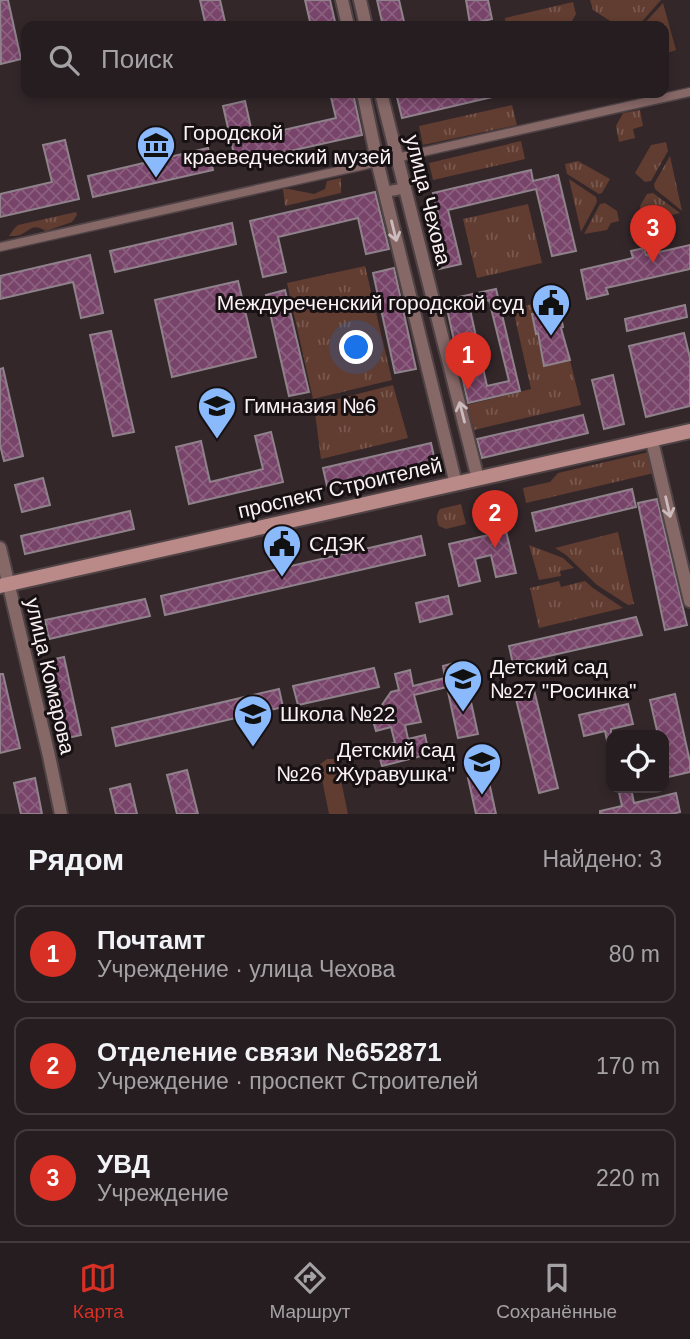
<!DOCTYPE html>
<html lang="ru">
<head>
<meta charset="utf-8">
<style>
  :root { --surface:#261d20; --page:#2e2629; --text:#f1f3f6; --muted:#a4a2a5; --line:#423b3e; --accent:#d93025 }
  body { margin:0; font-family:Arial,sans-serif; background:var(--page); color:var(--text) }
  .controls { position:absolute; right:21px; bottom:21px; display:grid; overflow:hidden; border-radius:14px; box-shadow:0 4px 10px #0003 }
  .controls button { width:63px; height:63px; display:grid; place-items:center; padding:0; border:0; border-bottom:2px solid var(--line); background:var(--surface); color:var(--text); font:35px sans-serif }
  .you { position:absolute; left:357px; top:348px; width:24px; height:24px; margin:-18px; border:5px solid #fff; border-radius:50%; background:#1a73e8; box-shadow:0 0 0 10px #1a73e833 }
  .badge { display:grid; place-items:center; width:46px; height:46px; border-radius:50%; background:var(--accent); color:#fff; font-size:23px; font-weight:700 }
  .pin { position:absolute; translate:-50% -58px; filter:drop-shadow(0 2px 4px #0008) }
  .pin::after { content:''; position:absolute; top:37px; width:24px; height:21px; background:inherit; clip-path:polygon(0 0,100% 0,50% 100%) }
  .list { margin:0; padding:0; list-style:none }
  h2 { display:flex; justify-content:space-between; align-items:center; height:91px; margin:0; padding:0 28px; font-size:30px }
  h2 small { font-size:23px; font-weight:400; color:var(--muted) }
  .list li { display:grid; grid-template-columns:46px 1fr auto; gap:21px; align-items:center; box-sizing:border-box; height:98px; margin:0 14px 14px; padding:0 14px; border:2px solid var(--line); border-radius:14px }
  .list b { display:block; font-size:26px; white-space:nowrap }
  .list p { margin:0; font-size:23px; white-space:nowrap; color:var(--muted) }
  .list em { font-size:23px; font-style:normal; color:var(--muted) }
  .icon { flex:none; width:38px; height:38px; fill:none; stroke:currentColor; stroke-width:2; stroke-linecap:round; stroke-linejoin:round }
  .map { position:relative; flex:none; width:690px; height:814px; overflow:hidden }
  .search { position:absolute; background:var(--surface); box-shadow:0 4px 10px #0003; left:21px; right:21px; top:21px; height:77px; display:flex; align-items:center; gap:18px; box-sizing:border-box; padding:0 24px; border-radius:14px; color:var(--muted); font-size:26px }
  .sheet { height:427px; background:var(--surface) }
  nav { display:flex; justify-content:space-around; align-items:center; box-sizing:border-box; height:98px; border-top:2px solid var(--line); background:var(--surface); font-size:19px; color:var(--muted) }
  nav a { display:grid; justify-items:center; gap:4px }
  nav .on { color:var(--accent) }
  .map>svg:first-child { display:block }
</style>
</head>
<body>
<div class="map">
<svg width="690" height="814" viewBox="0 0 690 814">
  <defs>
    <pattern id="grass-tufts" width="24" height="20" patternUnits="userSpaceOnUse" patternTransform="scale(1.75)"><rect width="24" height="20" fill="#613c30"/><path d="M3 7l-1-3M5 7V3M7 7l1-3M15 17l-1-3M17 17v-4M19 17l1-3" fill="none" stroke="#79594f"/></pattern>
    <pattern id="building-cross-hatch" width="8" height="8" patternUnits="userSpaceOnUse" patternTransform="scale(1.75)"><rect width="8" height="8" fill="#784469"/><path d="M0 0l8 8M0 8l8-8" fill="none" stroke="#8c5f7f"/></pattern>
  </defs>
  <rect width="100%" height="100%" fill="#33272a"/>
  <!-- grass -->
  <path fill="url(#grass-tufts)" d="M590,0H661L638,26H618L593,10Z
    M573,2L576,14L569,26H506L505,18Z
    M663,3L676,50L664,54V26H642Z
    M512,105L517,125L423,145L419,126Z
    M640,110L643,126L633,129L635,138L619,142L616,126L623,113Z
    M521,141L525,159L433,180L429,163Z
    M666,142L668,151L651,181L645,182L635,173L651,145Z
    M670,156L682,211L655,189L654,184Z
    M578,161L610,179L602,193L599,194L567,174L565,164Z
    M341,178V193L285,206L283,189H289L314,194L325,189L327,181Z
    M569,179L596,197L597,202L581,232Z
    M653,193L680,213L659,218L651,214L642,216L640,206L647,194Z
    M605,203L617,211L619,221L611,223L607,230L584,234L600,204Z
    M528,204L542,263L477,278L463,219Z
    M76,212L77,215L72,222L46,231C31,223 32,230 20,235C17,236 13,236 9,236L14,229L18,225Z
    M365,266L392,380L313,399L287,283Z
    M537,303L539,312L532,314L544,366L570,360L581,405L474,430L467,405L531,389L513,309Z
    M393,385L408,438L321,459L314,405Z
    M649,452L654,473L526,503L523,488L550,482L558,473Z
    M493,497C503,499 509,512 497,517C492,519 485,520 480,521L475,501Z
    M461,504L466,524L446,529L439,526C436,519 436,515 440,509Z
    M618,532L634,604L628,605L597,585L566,555L555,548Z
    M529,545L563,558L574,568L560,571L561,576L539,580Z
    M559,581L561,587L585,581L593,588L623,608L539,628L530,588Z"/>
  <!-- garden -->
  <path fill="#613c30" d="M357,348L366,384L343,390L333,354Z
    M327,759H333L337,761L348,814H329L319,765Z"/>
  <!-- building -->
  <path fill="url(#building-cross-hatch)" stroke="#8f828b" stroke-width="2" fill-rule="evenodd" d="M0,0H8L21,59L1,64Z
    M200,0H220L226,26H206Z
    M305,0H330L336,26H311Z
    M377,0H399L405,26H383Z
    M466,0H488L492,19L470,24Z
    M330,93H353L362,135L236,163L223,106L245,101L253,137L336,118Z
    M396,93H497V96L402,118Z
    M65,140L79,199L0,217V194L52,182L43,145Z
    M208,148L213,170L93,197L88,176Z
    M531,170L533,181L558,175L576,251L552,256L536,189L448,210L461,264L439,269L427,221L439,218L433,193Z
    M375,192L389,249L366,254L358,218L278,237L286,272L263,277L250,221Z
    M232,223L236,244L115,272L110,251Z
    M690,245V269L606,288L608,294L587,299L581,270L633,258L631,251L644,248L646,255Z
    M90,255L103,313L81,318L73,282L0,299V276Z
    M394,268L416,369L395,373L373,273Z
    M238,281L256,357L172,377L155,300Z
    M496,289L520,391L468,403L445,300ZM489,300L509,381L487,386L469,305Z
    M285,290L309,392L289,396L266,295Z
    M685,305L687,317L627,331L625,319Z
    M559,307L563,327L561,328L570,360L544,366L538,333L536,334L532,314Z
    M111,331L134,432L113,436L90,335Z
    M684,333L690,358V406L646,417L629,346Z
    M3,368L23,456L4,461L0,445V369Z
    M613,375L624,424L604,429L592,380Z
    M583,415L588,433L482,458L477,439Z
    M271,432L283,482L189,504L176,447L201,441L210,482L263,469L255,436Z
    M431,443L435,461L327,486L323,468Z
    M43,478L50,505L22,512L15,485Z
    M632,489L636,507L536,531L532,513Z
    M657,499L687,625L665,630L638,503Z
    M130,511L134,529L25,554L21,536Z
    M506,531L516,573L496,577L491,555L475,559L480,581L459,586L449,544Z
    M421,536L425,555L165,615L161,596Z
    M448,596L452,614L420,622L416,603Z
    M145,599L150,616L49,639L45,620Z
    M636,617L642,635L513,664L509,646Z
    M64,657L81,735L63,739L46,661Z
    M462,661L478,734L458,738L447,687L414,695L421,722L405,725L408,739L425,735L429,754L382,766L377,747L395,743L391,727L376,731L371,714L377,712L391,692L399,690L395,674L410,670L413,686L445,678L443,666Z
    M374,668L379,687L298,705L293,686Z
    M0,674H3L20,748L0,753Z
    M279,689L283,707L116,746L112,728Z
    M534,690L558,788L539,793L515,695Z
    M675,694L690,762V772L668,777L664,760V735H658L650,700Z
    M628,704L633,724L611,729V745H608L605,731L584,736L579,715Z
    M187,770L198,814H177L167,775Z
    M487,773L496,814H476L468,778Z
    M35,778L42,814H21L14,783Z
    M130,784L137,814H116L110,789Z
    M618,788H631L634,803L676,793L680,812L672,814H600V811L622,806Z"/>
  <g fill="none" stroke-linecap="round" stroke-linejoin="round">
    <!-- pedestrian casing -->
    <g stroke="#4f4346" stroke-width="11">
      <path id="pedestrian" d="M0,247L690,92"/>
    </g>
    <!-- minor casing -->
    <g stroke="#4f4346" stroke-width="14">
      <path id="minor" d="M385,192L406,188"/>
    </g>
    <!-- tertiary casing -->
    <g stroke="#4f4346" stroke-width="16">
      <path id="tertiary" d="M342,0L348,26
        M360,0L366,26
        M363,93L378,165L456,484
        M381,93L478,479
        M652,441L690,601
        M0,548L49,756L61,814"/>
    </g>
    <!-- secondary casing -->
    <g stroke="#4f4346" stroke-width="18">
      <path id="secondary" d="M0,586L690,431"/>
    </g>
    <!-- pedestrian -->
    <use href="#pedestrian" stroke="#866867" stroke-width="8"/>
    <!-- minor -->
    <use href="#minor" stroke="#866867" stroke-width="10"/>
    <!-- tertiary -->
    <use href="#tertiary" stroke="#866867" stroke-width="12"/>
    <!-- secondary -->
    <use href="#secondary" stroke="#ba8a89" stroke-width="14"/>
  </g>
  <!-- one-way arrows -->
  <defs><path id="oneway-shaft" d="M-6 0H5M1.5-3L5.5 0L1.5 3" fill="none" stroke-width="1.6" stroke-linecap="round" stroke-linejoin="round" transform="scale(1.75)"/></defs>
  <g stroke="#ccbbbc">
    <use href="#oneway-shaft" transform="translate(394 231) rotate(76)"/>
    <use href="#oneway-shaft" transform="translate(462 412) rotate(-104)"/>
    <use href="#oneway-shaft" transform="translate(668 507) rotate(77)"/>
  </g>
  <!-- icons -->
  <defs>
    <g id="museum-pin" transform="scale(2.0125)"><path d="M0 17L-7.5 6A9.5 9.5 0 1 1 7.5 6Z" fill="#8abafc" stroke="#171113"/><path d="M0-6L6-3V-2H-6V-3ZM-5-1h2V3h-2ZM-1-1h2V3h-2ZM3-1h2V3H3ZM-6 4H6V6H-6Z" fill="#111"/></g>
    <g id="civic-pin" transform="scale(2.0125)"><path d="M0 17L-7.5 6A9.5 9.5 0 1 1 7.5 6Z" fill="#8abafc" stroke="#171113"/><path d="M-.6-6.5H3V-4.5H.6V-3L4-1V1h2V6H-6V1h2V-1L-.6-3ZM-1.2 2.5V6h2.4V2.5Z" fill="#111"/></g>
    <g id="school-pin" transform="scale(2.0125)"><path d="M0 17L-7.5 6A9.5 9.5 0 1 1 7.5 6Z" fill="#8abafc" stroke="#171113"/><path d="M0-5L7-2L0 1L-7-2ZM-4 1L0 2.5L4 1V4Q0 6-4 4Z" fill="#111"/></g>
  </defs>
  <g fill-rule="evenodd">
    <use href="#museum-pin" x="156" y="145"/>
    <use href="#civic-pin" x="551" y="303"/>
    <use href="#school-pin" x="217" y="406"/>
    <use href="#civic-pin" x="282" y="544"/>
    <use href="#school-pin" x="463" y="679"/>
    <use href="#school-pin" x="253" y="714"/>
    <use href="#school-pin" x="482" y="762"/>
  </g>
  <g text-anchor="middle" stroke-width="6" stroke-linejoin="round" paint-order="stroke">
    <!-- poi labels -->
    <g font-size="21" fill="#fbf2f5" stroke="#171113" text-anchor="start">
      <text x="183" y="140">Городской<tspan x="183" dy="24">краеведческий музей</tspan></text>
      <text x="524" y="310" text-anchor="end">Междуреченский городской суд</text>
      <text x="244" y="413">Гимназия №6</text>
      <text x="309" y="551">СДЭК</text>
      <text x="490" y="674">Детский сад<tspan x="490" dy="24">№27 "Росинка"</tspan></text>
      <text x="280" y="721">Школа №22</text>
      <text x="455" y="757" text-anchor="end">Детский сад<tspan x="455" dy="24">№26 "Журавушка"</tspan></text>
    </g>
    <!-- street labels -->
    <g font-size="21" fill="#fbf2f5" stroke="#171113">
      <text transform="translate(428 200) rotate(76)" y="7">улица Чехова</text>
      <text transform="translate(340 488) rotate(-13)" y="7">проспект Строителей</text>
      <text transform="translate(50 676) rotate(77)" y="7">улица Комарова</text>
    </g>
  </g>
</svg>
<div class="controls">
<button><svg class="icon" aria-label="locate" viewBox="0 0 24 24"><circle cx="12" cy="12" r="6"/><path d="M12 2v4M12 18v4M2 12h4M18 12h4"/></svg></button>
</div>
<div class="you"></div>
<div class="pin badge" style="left:468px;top:390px">1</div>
<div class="pin badge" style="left:495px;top:548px">2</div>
<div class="pin badge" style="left:653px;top:263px">3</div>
<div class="search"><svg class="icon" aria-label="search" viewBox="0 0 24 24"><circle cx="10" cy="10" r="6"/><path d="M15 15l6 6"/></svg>Поиск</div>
</div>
<section class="sheet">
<h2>Рядом<small>Найдено: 3</small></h2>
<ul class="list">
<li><span class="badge">1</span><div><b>Почтамт</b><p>Учреждение · улица Чехова</p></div><em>80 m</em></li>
<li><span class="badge">2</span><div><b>Отделение связи №652871</b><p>Учреждение · проспект Строителей</p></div><em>170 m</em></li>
<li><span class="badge">3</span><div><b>УВД</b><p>Учреждение</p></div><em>220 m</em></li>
</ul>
</section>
<nav>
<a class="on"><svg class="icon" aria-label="map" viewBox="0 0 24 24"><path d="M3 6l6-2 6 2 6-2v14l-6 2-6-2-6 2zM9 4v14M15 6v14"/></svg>Карта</a>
<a><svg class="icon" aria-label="directions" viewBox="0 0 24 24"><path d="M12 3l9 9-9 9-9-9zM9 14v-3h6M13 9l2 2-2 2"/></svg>Маршрут</a>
<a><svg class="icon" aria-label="saved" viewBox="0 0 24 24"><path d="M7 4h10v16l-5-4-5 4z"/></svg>Сохранённые</a>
</nav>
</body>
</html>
